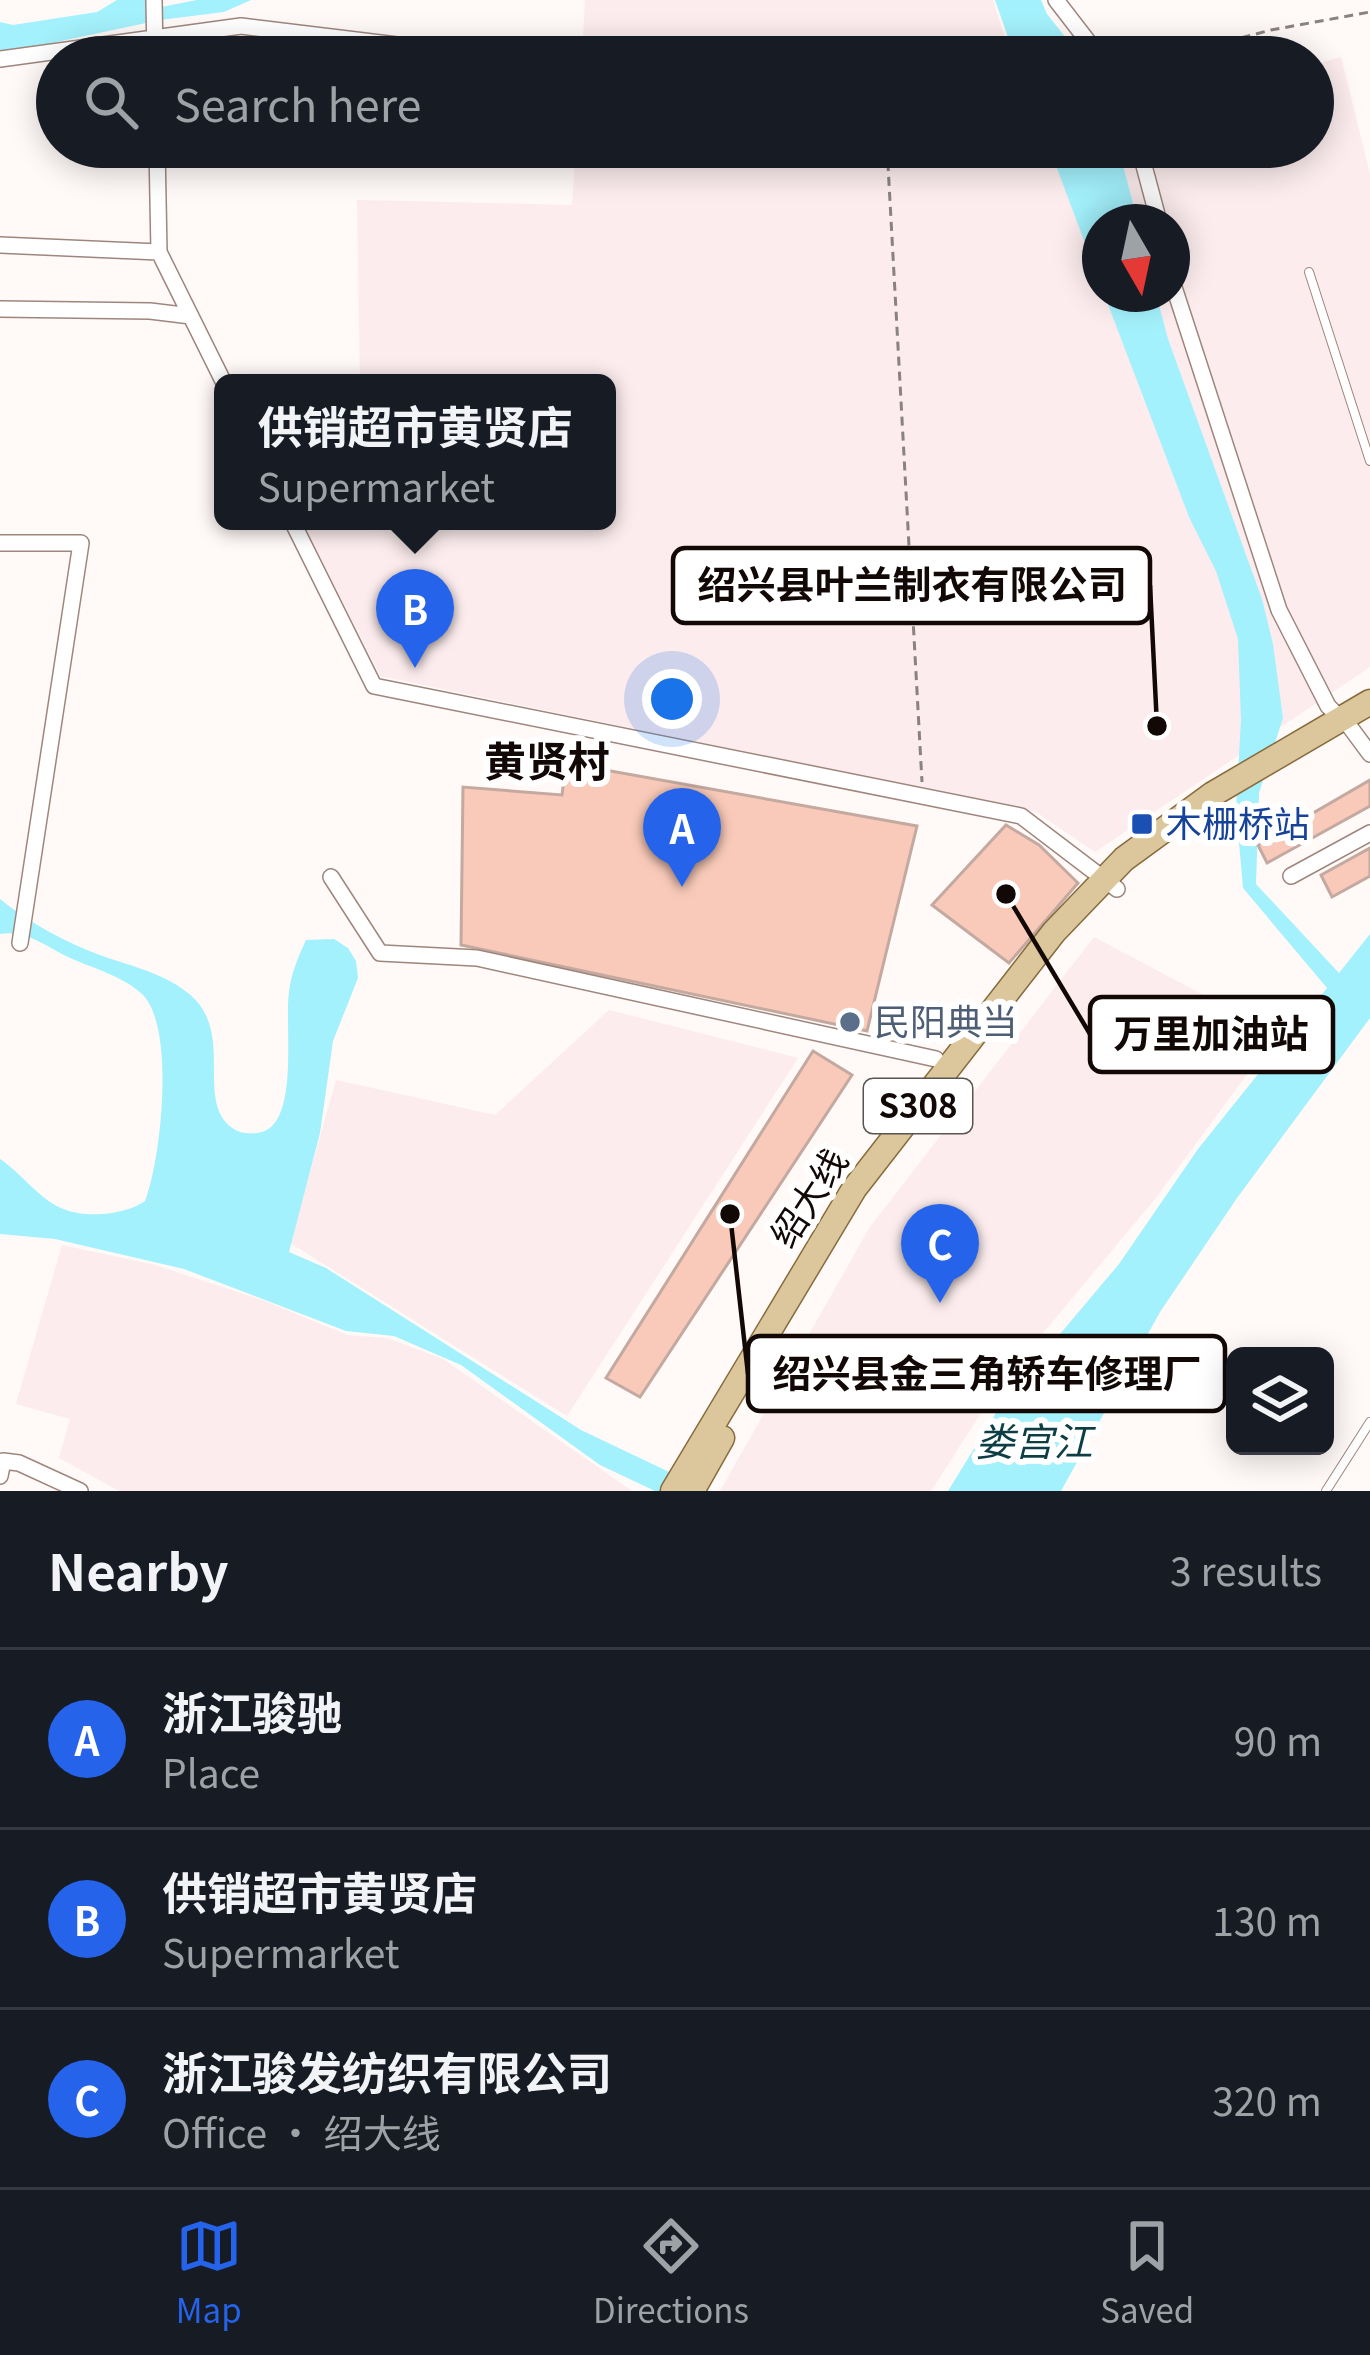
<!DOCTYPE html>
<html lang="en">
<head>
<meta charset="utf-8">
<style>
  :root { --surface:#171b24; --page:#20242c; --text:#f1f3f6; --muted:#9ea1a6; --line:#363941; --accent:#2563eb }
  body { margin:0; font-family:Georgia,"Noto Sans SC",serif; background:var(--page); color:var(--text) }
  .controls { position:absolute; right:36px; bottom:36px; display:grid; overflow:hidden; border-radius:18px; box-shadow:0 6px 30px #0003 }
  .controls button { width:108px; height:108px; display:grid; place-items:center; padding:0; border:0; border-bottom:3px solid var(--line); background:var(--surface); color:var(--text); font:60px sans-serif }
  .compass { position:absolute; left:1082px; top:204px; width:108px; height:108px; border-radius:50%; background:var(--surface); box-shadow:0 6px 30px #0003; rotate:171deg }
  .you { position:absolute; left:672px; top:699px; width:42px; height:42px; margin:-30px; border:9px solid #fff; border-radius:50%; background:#1a73e8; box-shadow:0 0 0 18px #1a73e833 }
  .badge { display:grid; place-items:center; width:78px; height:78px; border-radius:50%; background:var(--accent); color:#fff; font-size:39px; font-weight:700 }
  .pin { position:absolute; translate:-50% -99px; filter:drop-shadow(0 3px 6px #0008) }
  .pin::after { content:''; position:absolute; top:63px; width:42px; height:36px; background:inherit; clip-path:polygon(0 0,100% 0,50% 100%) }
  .popup { position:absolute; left:214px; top:374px; width:402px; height:156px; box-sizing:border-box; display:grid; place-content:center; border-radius:18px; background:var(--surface); filter:drop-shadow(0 3px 9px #0005); font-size:39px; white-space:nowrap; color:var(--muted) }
  .popup b { font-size:45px; color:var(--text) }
  .popup::after { content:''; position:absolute; left:50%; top:100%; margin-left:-24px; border:24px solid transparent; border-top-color:var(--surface) }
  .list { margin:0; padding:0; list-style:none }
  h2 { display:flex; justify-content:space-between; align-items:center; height:156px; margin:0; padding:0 48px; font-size:51px }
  h2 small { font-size:39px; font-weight:400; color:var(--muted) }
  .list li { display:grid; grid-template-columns:78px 1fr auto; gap:36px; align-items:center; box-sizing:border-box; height:180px; padding:0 48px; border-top:3px solid var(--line) }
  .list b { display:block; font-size:45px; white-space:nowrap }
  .list p { margin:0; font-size:39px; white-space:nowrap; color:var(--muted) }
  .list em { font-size:39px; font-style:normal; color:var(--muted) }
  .icon { flex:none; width:66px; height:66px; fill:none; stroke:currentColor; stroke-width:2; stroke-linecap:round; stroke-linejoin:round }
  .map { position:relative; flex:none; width:1370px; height:1491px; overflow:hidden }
  .search { position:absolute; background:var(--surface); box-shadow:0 6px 30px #0003; left:36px; right:36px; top:36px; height:132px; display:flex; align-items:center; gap:30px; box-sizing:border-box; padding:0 42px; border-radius:66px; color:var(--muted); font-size:45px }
  .sheet { height:696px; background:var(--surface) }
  nav { display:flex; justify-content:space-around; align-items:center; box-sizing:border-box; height:168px; border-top:3px solid var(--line); background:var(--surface); font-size:33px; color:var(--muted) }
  nav a { display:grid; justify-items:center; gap:6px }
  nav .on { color:var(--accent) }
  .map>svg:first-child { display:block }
</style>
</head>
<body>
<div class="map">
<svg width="1370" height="1491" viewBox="0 0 1370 1491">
  <rect width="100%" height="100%" fill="#fff9f7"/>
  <!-- industrial -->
  <path fill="#fceced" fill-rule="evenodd" d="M585,0H993L1011,57H582Z
    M1341,57L1370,174V667L1095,852L1036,812L380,676L302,521H607V383H360L357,200L572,205L576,147H1313V65ZM1100,222H1172V294H1100Z
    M1094,937L1277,1034L1155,1199L997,1388L931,1491H720L870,1227Z
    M609,1010L798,1058L567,1416L290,1243L336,1080L495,1115Z
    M62,1245L155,1265L265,1301L347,1335L387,1338L443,1359L632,1491H119L59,1458L70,1419L16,1404Z"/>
  <!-- water -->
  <path fill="#a3f1fc" d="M117,0H149L161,7L197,0H251L224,12L160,20L0,54V22L13,25L97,12Z
    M995,0H1041L1047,14L1081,57H1015Z
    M1049,147H1118L1138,222H1100V283Z
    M1104,294H1156L1168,339L1262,599L1273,644L1283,718L1259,793L1256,884L1339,973L1370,934V1018L1237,1198L1160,1312L1061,1491H948L1002,1403L1119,1264L1198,1149L1327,988L1243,888L1236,808L1241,720L1238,639L1216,571L1189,517Z
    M0,899C26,920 56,937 87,950C120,964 160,970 188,993C236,1031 195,1098 231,1127C238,1133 247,1134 257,1133C301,1129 284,1025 289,992C291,974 298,957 306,940L334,939L348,948L356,961L358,978L333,1041L320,1133L289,1252L326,1268L581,1430L709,1491H655L600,1465L461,1365L394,1336L346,1331L184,1269L55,1239L0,1234V1159C20,1172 38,1198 61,1208C85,1219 125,1215 145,1201C161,1161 176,1026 142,994C123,976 92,968 68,957C44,946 28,930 0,934Z"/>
  <!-- building -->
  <path fill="#f9cab9" stroke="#c3a9a0" stroke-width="3" d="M566,763L917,826L867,1031L461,945L463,787L562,795Z
    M1370,780V806L1267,863L1258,845Z
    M1006,825L1039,845L1078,883L1009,963L932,905Z
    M1370,848V876L1332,897L1321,875Z
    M813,1051L852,1075L640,1397L606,1378Z"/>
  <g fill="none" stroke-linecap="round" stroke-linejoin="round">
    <!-- lane casing -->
    <g stroke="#9e867d" stroke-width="10">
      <path id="lane" d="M1309,272L1370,461
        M1326,1491L1370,1422"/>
    </g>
    <!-- street casing -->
    <g stroke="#9e867d" stroke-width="18">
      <path id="street" d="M154,0L155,57
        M1056,0L1100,57
        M0,59L241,26L397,45L398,57
        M157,147L159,252L224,383
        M1139,147L1159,222
        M0,245L159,252
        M1172,281L1279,610L1328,706L1341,719
        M0,309L150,311L191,316
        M292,521L374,686L1021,816L1117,889
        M0,543H81L20,943
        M1350,727L1370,754
        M1291,876L1370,833
        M331,877L380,953L477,958L936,1059
        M0,1476L3,1461L19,1463L80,1491"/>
    </g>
    <!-- primary casing -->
    <g stroke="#866b3d" stroke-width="27">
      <path id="primary" d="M673,1491L854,1189L1054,932L1124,859L1213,794L1370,702
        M692,1491L722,1438"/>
    </g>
    <!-- path -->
    <path stroke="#898280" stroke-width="3" stroke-dasharray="9 6" stroke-linecap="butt" d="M1169,57L1271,30L1370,12
      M887,147L922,782"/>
    <!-- lane -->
    <use href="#lane" stroke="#fff" stroke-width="8"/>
    <!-- street -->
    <use href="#street" stroke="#fff" stroke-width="15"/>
    <!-- primary -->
    <use href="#primary" stroke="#dcc69c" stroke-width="24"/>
  </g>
  <!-- markers -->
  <rect fill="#1a4fb4" stroke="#fff" stroke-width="4.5" x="1130" y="812" width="24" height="24" rx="6"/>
  <circle fill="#5c6f8a" stroke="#fff" stroke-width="4.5" cx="850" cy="1022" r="12"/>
  <g text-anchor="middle" stroke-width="12" stroke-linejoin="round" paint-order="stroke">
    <!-- shield labels -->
    <rect fill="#fff" stroke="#595351" stroke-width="3" x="864" y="1079" width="108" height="54" rx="9"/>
    <g font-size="33" font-weight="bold" fill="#120907">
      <text x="918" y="1118">S308</text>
    </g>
    <!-- transit labels -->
    <g font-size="36" fill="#164399" stroke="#fff" text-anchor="start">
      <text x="1166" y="837">木栅桥站</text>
    </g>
    <!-- service labels -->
    <g font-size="36" fill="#4e5e75" stroke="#fff" text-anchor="start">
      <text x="874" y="1035">民阳典当</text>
    </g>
    <!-- street labels -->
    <g font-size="36" fill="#120907" stroke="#fff">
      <text transform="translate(809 1198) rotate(-57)" y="13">绍大线</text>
    </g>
    <!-- water labels -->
    <g font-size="39" font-style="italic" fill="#0d3e44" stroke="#fff">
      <text x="1034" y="1456">娄宫江</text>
    </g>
    <!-- quarter labels -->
    <g font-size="42" font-weight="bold" fill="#120907" stroke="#fff">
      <text x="547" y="777">黄贤村</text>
    </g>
  </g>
  <!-- callouts -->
  <path fill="none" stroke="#120907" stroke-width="4.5" d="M1157 726L1150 585M1006 894L1090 1034M730 1214L748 1374"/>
  <g fill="#120907" stroke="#fff" stroke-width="4.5">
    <circle cx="1157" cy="726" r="12"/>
    <circle cx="1006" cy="894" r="12"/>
    <circle cx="730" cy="1214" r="12"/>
  </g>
  <g fill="#fff" stroke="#120907" stroke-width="4.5">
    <rect x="673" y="548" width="477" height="75" rx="12"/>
    <rect x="1090" y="997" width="243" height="75" rx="12"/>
    <rect x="748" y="1336" width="477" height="75" rx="12"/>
  </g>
  <g font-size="39" text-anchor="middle" font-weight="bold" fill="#120907">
    <text x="912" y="599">绍兴县叶兰制衣有限公司</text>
    <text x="1211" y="1048">万里加油站</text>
    <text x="987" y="1388">绍兴县金三角轿车修理厂</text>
  </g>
</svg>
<div class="controls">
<button><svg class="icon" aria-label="layers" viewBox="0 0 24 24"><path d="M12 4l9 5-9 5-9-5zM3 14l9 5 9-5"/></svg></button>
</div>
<svg class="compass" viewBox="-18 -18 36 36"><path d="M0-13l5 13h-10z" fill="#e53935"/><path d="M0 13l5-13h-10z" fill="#9ea1a6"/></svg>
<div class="you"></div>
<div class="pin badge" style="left:682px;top:887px">A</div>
<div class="pin badge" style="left:415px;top:668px">B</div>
<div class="popup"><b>供销超市黄贤店</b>Supermarket</div>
<div class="pin badge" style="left:940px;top:1303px">C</div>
<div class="search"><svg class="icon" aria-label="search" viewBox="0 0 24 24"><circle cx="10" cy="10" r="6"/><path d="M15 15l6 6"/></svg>Search here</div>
</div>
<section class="sheet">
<h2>Nearby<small>3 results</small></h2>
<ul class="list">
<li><span class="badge">A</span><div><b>浙江骏驰</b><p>Place</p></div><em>90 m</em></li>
<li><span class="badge">B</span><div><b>供销超市黄贤店</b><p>Supermarket</p></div><em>130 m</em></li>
<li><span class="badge">C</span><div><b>浙江骏发纺织有限公司</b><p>Office · 绍大线</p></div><em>320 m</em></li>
</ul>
</section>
<nav>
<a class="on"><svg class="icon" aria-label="map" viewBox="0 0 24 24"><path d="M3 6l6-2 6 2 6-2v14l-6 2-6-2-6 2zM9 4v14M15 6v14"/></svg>Map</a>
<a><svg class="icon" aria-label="directions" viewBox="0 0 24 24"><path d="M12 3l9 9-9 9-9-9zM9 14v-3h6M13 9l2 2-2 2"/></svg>Directions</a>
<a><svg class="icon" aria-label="saved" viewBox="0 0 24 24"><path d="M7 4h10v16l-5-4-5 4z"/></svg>Saved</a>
</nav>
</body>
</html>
